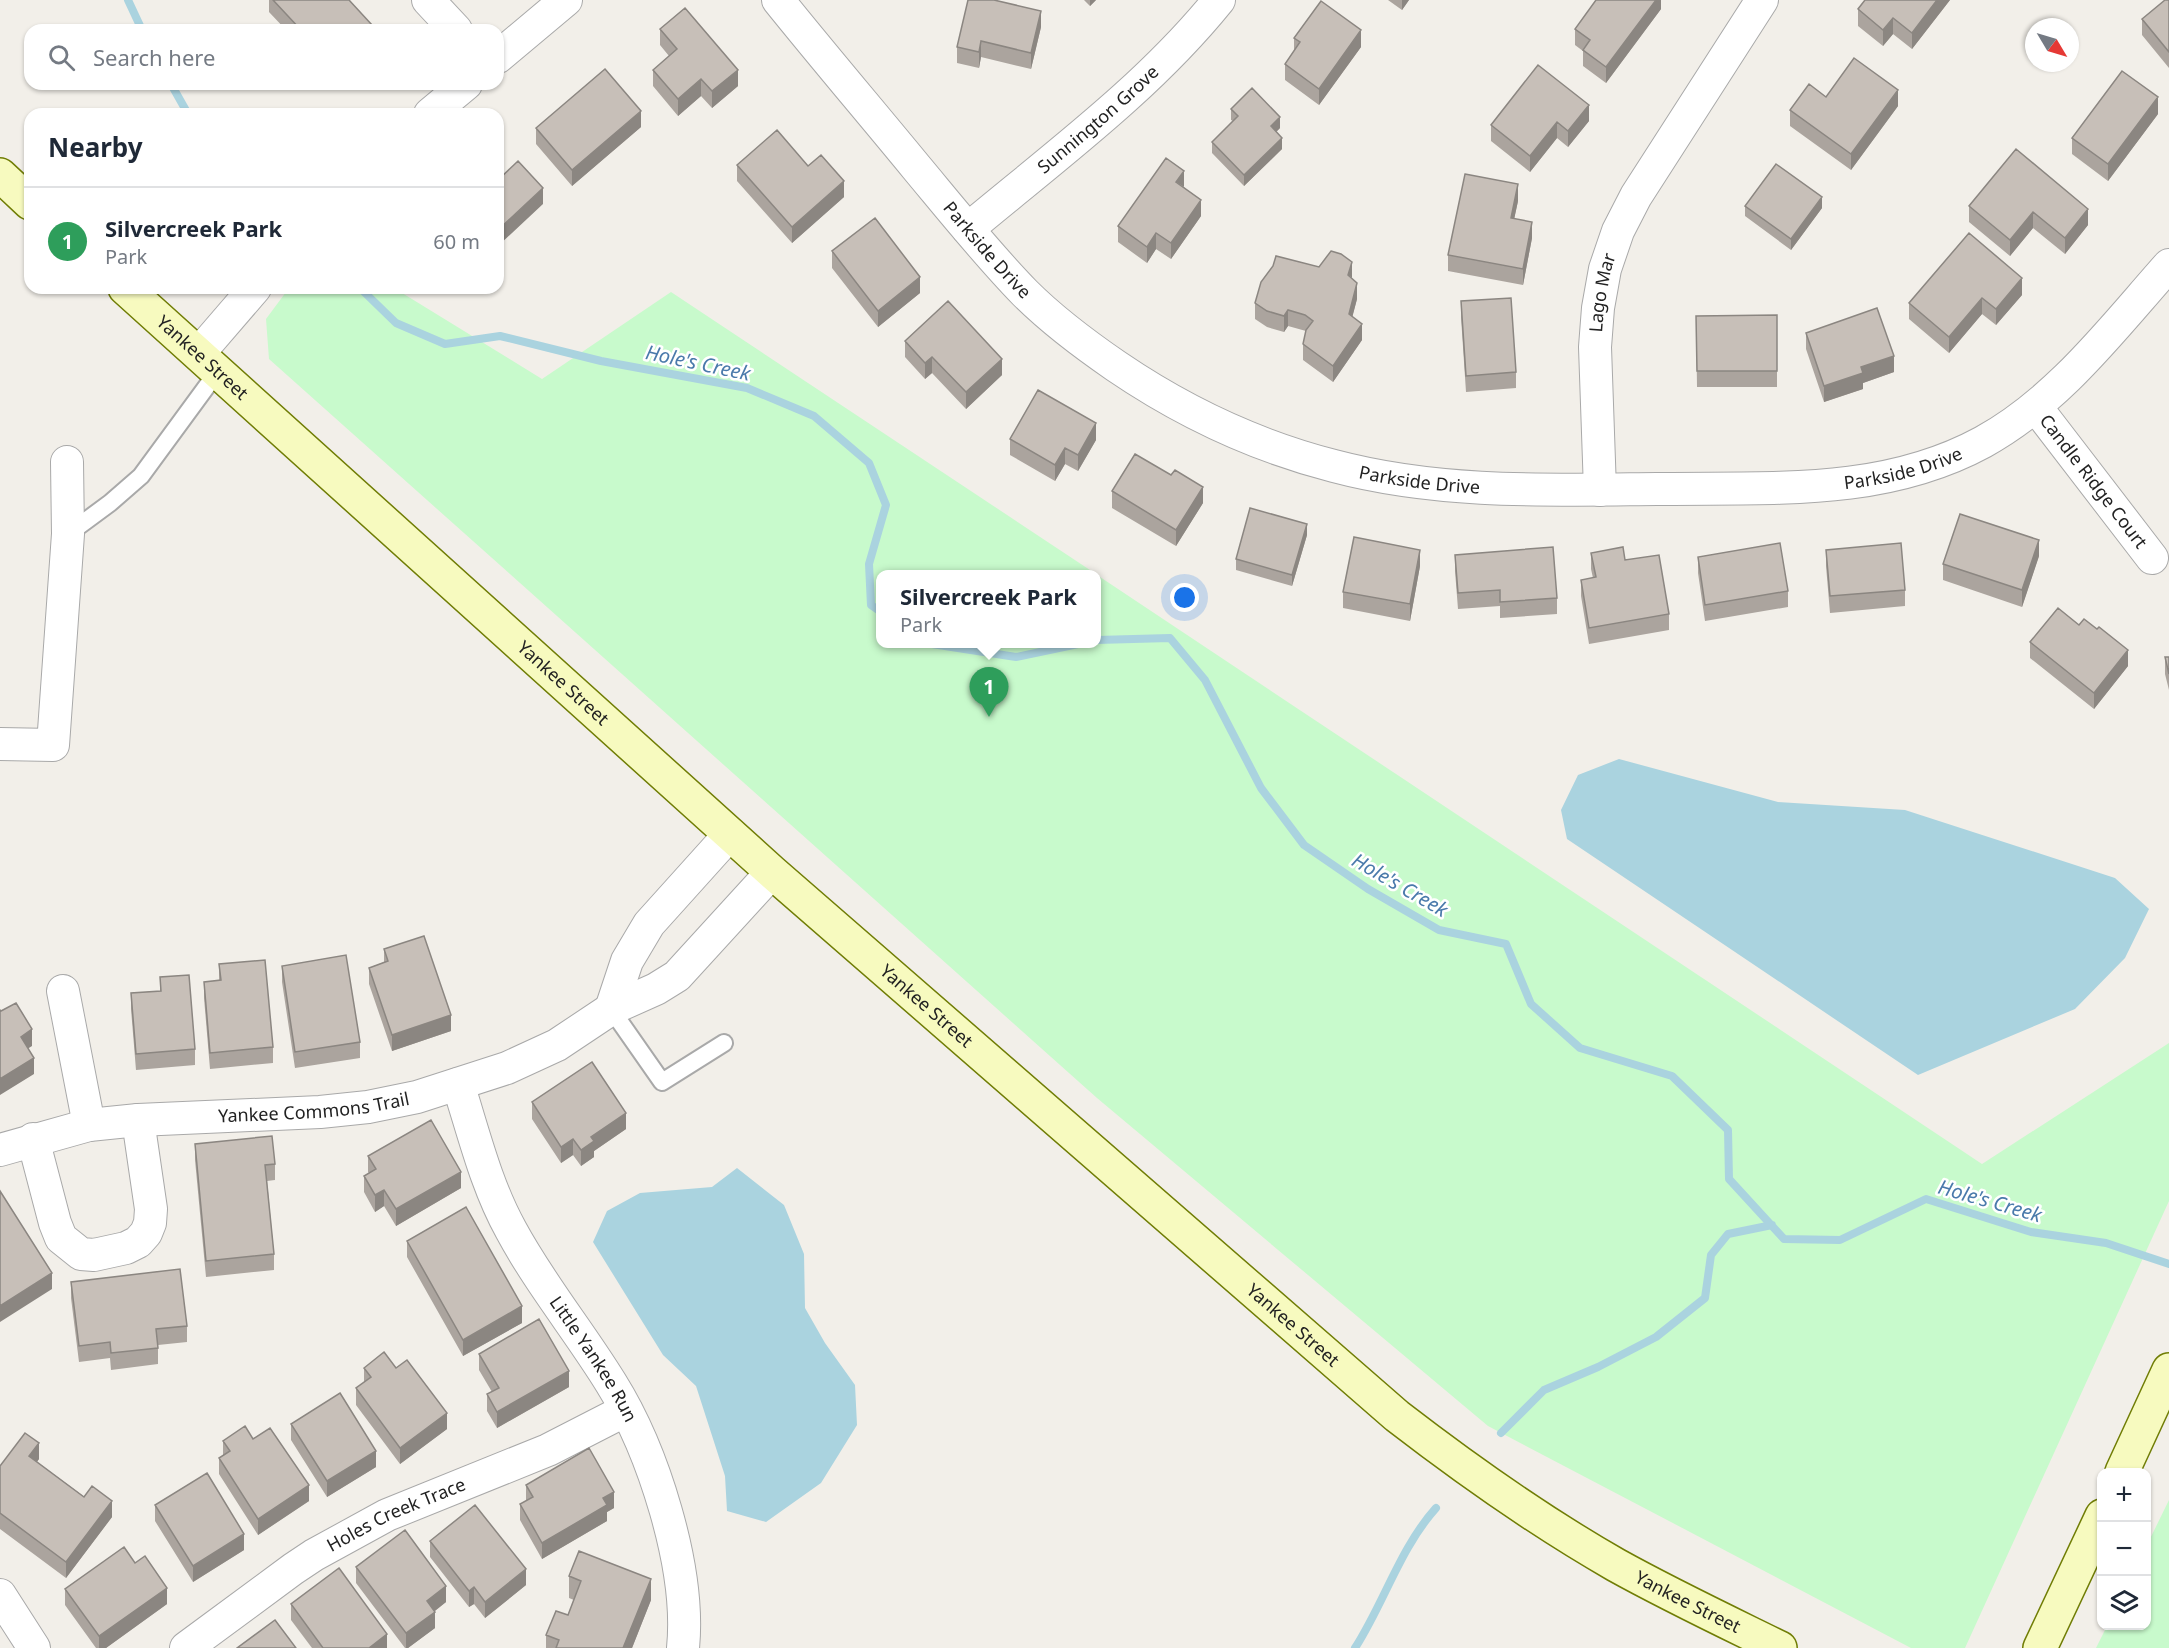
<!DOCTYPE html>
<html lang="en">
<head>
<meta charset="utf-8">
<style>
  :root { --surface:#fff; --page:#f2f2f3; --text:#1f2937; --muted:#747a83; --line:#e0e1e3; --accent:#0b8043 }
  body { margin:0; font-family:"Noto Sans",sans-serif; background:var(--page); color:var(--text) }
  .controls { position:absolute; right:18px; bottom:18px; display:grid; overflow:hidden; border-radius:12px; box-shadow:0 2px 4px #0004 }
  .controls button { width:54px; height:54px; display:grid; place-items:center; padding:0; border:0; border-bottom:2px solid var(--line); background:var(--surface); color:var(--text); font:30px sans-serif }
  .compass { position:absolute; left:2025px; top:18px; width:54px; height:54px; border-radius:50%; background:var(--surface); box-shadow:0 2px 4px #0004; rotate:128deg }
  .you { position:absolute; left:1185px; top:598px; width:21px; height:21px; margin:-15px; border:4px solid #fff; border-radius:50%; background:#1a73e8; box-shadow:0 0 0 9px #1a73e833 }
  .badge { display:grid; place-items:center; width:39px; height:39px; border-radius:50%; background:var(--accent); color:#fff; font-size:20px; font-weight:700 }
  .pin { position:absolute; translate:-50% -50px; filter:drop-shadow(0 2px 3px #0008) }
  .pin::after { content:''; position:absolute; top:32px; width:21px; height:18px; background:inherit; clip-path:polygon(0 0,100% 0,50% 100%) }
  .popup { position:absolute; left:876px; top:570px; width:225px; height:78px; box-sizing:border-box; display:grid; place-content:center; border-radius:12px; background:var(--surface); filter:drop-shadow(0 2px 4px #0005); font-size:20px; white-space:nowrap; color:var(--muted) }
  .popup b { font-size:22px; color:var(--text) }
  .popup::after { content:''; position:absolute; left:50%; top:100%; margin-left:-12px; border:12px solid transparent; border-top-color:var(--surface) }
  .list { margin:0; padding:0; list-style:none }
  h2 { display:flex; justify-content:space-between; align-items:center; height:78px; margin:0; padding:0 24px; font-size:26px }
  h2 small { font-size:20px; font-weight:400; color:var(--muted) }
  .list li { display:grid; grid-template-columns:39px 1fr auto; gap:18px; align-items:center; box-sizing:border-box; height:108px; padding:0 24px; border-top:2px solid var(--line) }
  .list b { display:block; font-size:22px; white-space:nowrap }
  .list p { margin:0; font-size:20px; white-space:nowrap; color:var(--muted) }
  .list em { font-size:20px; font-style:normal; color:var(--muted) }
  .icon { flex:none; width:33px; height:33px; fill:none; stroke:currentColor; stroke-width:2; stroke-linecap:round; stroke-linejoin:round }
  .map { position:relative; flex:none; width:2169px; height:1648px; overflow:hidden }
  .search { position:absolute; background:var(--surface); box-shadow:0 2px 4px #0004; left:24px; top:24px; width:480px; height:66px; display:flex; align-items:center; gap:15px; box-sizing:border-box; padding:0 21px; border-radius:18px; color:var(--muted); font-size:22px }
  .panel { position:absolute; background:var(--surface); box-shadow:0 2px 4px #0004; left:24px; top:108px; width:480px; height:186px; border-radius:18px }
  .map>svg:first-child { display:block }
</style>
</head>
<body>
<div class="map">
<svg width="2169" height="1648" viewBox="0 0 2169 1648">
  <rect width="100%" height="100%" fill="#f2efe9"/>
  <!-- park -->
  <path fill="#c8facc" d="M289,288H394L542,379L671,292L1096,574H881V644H1097V575L1982,1164L2169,1043V1201L1965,1648H1911L1488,1426L1097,1098L269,359L266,319Z
    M2169,1500V1648H2096L2107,1626H2146L2147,1545Z"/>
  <!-- water -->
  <path fill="#aad3df" d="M1619,759L1778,802L1905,810L2115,878L2149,909L2125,958L2075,1009L1918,1075L1567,839L1561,810L1578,775Z
    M737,1168L784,1205L804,1254L805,1308L825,1343L855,1385L857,1425L821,1483L766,1522L727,1511L725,1476L696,1386L663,1355L593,1242L607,1211L640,1193L712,1187Z"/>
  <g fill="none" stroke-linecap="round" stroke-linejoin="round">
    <!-- stream -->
    <path stroke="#aad3df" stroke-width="8" d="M128,0L142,30
      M171,84L188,114
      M360,288L396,323L445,344L500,336L601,361L747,388L814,416L869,463L886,505L869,564L871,605L881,612
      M1097,640L1170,638L1205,680L1261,788L1304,845L1368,889L1439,930L1506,944L1531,1004L1580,1048L1672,1076L1728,1130L1729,1179L1784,1239L1840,1240L1926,1199L2031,1232L2106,1243L2169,1264
      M932,644L1016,657L1078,644
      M1501,1433L1544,1390L1598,1367L1656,1337L1705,1298L1711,1255L1728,1234L1772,1225
      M1355,1648C1384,1603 1400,1548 1436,1508"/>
    <!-- lane casing -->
    <g stroke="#a9a9a9" stroke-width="20">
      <path id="lane" d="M68,534L110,503L141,476L218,371
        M611,1009L662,1082L724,1043"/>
    </g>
    <!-- street casing -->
    <g stroke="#a9a9a9" stroke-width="34">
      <g id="street">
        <path d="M428,0L456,30"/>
        <path id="s1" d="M778,0C823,56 870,111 916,167C951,209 986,253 1025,293C1052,320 1084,344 1116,366C1182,411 1256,446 1334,466C1439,494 1550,490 1657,489C1769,487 1882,497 1983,442C2059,400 2112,329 2169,265"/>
        <path d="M498,57L566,0"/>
        <path d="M430,114L466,84"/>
        <path id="s2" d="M968,229C1054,157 1148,88 1219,0"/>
        <path d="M199,353L255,288"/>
        <path id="s3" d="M2036,407L2152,558"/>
        <path id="s4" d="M1600,490L1595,347L1598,308L1605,269L1618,231L1636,196L1762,0"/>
        <path d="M0,744L53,745L68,534L67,462"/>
        <path d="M63,991L89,1125"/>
        <path d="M611,1009L627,961L649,924L730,834"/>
        <path id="s5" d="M458,1084C474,1134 486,1185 511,1230C540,1284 579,1331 611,1383C653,1450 691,1568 683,1648"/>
        <path d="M33,1139L55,1223L61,1238L81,1254L94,1255L126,1248L138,1242L146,1233L150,1223L151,1209L138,1120"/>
        <path id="s6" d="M0,1150L89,1125L138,1120L320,1112L368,1107L417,1097L507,1068L557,1045L611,1009L656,989L677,976L772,872"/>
        <path d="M0,1595L34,1648"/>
        <path id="s7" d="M186,1648L293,1569L314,1555L387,1515L548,1450L626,1410"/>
      </g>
    </g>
    <!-- secondary casing -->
    <g stroke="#707d05" stroke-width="36">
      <g id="secondary">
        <path d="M0,175L30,203"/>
        <path id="s8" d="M125,288L772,872L1397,1416C1467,1470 1539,1521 1616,1565C1670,1595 1725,1621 1780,1648"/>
        <path d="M2122,1472L2169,1370"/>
        <path d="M2040,1648L2102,1516"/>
      </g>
    </g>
    <!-- lane -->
    <use href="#lane" stroke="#fff" stroke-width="16"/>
    <!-- street -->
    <use href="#street" stroke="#fff" stroke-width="32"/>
    <!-- secondary -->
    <use href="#secondary" stroke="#f7fabf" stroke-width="33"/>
  </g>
  <!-- wall -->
  <path fill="#aba49e" d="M269,0H349L372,30H286L269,12Z
    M1084,0H1096L1090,6Z
    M1388,0H1409L1402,10Z
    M1661,0V9L1606,83L1583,66V51L1575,45V29Z
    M1950,0L1912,49L1893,34L1883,46L1858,26V9Z
    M2169,0V68L2142,35V19Z
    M1041,27L1031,69L981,57L979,68L957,63V47Z
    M660,29L738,86L712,108L701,96L678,116L653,86V70L669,56L660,45Z
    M1294,38L1361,47L1319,105L1285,80V64L1294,51Z
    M1826,97L1898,106L1851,170L1790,126V110Z
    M1231,109L1280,128L1276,132L1282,149L1244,186L1212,153V142L1233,121L1231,120Z
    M2158,114L2108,181L2072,154V138Z
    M1589,121L1568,147L1557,138L1530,172L1491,141V125Z
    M641,127L572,186L536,144V128Z
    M2016,149L2088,225L2065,254L2033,228L2010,256L1969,222V206Z
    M737,165L808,166L844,197L792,243L737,181Z
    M1184,187L1201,216L1171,259L1156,249L1147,263L1118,242V226Z
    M1518,201L1514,219L1532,238L1523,285L1448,271V255Z
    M1745,206L1822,208L1791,250L1745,216Z
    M832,251L920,293L878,327L832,268Z
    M1273,266L1352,279L1357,299L1352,317L1362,340L1333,382L1303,360V344L1306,331L1288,326L1284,332L1267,327L1255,319V303Z
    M2022,295L1996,325L1982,314L1949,353L1909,319V303Z
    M1461,301L1516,372V388L1466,392L1461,317Z
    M1777,315V387H1697L1696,316Z
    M1806,333L1894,372L1863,383V389L1824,402L1806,349Z
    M905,341L1002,375L966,409L932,373L925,379L905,357Z
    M1010,439L1096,440L1078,471L1065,464L1055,481L1010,455Z
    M1112,491L1203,503L1176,546L1112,508Z
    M1307,535L1292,586L1236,570V559Z
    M1826,550L1905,590V606L1830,613L1826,566Z
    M1591,553L1625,560L1669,614V630L1589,644L1581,596V580L1593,578L1591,569Z
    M1455,555L1557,598V614L1500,618V606L1458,609L1455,571Z
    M2039,556L2022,607L1943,580V564Z
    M1698,557L1788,591V607L1705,621L1698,573Z
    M1420,566L1410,621L1343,608V592Z
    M2030,642L2128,666L2094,709L2030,658Z
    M2165,657H2169V690L2165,674Z
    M384,949L451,1031L392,1051L369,984V968L384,962Z
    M219,964L273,1047V1063L210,1069L204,998V982L219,981Z
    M282,966L360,1042V1058L295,1068L282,982Z
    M160,977L195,1049V1065L136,1070L131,1009V993L160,991Z
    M532,1102L626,1129L594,1151V1157L581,1166L573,1155L561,1163L532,1119Z
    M195,1144L275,1164V1180L267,1181L274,1254V1270L206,1277L195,1160Z
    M368,1156L461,1188L396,1226L384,1206L375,1212L364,1192V1176L369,1173L368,1172Z
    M407,1241L522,1323L463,1356L407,1257Z
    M71,1282L187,1326V1342L158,1345V1364L111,1370L110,1358L79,1362L71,1298Z
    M479,1354L569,1387L497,1428L487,1411V1394L492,1392L479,1370Z
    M364,1368H396L447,1429L400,1464L356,1405V1388L364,1383Z
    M291,1424L376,1467L327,1497L291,1440Z
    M223,1441L309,1501L258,1535L219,1474V1458L223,1455Z
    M39,1459L37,1462L112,1517L66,1578L0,1529V1466Z
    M526,1485L614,1508L607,1512V1521L542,1559L520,1520V1504L526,1501Z
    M155,1505L244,1550L193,1582L155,1521Z
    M430,1541L526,1585L485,1618L474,1604L469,1607L430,1557Z
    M135,1563L167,1604L106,1648H96L65,1605V1589Z
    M356,1567L446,1602L435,1611V1628L408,1648H405L356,1583Z
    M569,1576L651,1600L632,1648H546V1635L568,1615L574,1600L569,1598Z
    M291,1604L387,1648H312L291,1620Z"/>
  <!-- shaded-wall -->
  <path fill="#8b8681" d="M1090,0H1096L1090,6Z
    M1402,0H1409L1402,10Z
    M1656,0H1661V9L1606,83V67Z
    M1937,0H1950L1912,49V33Z
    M1041,11V27L1031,69V53Z
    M1893,18V34L1883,46V30Z
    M1361,30V47L1319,105V89Z
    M981,41V57L979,68V52Z
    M738,70V86L712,108V91Z
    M701,79V96L678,116V99Z
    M1898,90V106L1851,170V154Z
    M2158,97V114L2108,181V164Z
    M1589,105V121L1568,147V131Z
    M641,111V127L572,186V170Z
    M1280,117V128L1271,137V126Z
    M1557,122V138L1530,172V156Z
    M1282,138V149L1244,186V175Z
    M1184,171V187L1176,182Z
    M844,181V197L792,243V227Z
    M1518,184V201L1511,234V218Z
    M543,188V204L498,246V230Z
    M1822,197V208L1791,250V239Z
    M1201,200V216L1171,259V243Z
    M2088,209V225L2065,254V238Z
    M2033,212V228L2010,256V240Z
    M1532,222V238L1523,285V269Z
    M1156,233V249L1147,263V247Z
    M1352,262V278L1348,275Z
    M920,277V293L878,327V311Z
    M2022,278V295L1996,325V309Z
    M1357,283V299L1349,330V314Z
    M1982,298V314L1949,353V337Z
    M1288,310V326L1284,332V316Z
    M1362,324V340L1333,382V366Z
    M1894,356V372L1863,383V389L1824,402V386L1861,367Z
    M932,357V373L925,379V363Z
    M1002,359V375L966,409V392Z
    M1096,423V440L1078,471V455Z
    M1065,448V464L1055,481V465Z
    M1203,487V503L1176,546V530Z
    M1307,524V535L1292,586V575Z
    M2039,540V556L2022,607V590Z
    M1420,550V566L1410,621V604Z
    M2128,650V666L2094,709V693Z
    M451,1015V1031L392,1051V1035Z
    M32,1029V1046L21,1053V1037Z
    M34,1058V1074L0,1095V1079Z
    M626,1113V1129L594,1151V1157L581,1166V1150L591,1137Z
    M573,1139V1155L561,1163V1147Z
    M461,1172V1188L396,1226V1209Z
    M384,1190V1206L375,1212V1195Z
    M52,1273V1289L0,1322V1306Z
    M522,1306V1323L463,1356V1340Z
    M569,1371V1387L497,1428V1412Z
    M447,1413V1429L400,1464V1448Z
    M39,1443V1459L29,1472V1456Z
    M376,1451V1467L327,1497V1481Z
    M309,1485V1501L258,1535V1519Z
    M614,1492V1508L607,1512V1521L542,1559V1543L603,1498Z
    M112,1501V1517L66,1578V1562Z
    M244,1534V1550L193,1582V1566Z
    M526,1569V1585L485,1618V1602Z
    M651,1579V1600L632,1648H623Z
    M446,1586V1602L427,1617V1601Z
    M474,1587V1604L469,1607V1591Z
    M167,1588V1604L106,1648H99V1636Z
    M435,1612V1628L408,1648H406V1633Z
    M387,1634V1648H369Z"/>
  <!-- building -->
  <path fill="#c7bfb8" stroke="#8b8681" stroke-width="1.5" d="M273,0H349L372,25L367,30H301Z
    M968,0H994L1041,11L1031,53L981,41L979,52L957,47Z
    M1596,0H1656L1606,67L1583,50L1590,40L1575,29Z
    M1865,0H1937L1912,33L1893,18L1883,30L1858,9Z
    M2165,0H2169V52L2142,19Z
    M1321,1L1361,30L1319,89L1285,64L1300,42L1294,38Z
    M685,8L738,70L712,91L701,79L678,99L653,70L677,49L660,29Z
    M1854,58L1898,90L1851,154L1790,110L1809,84L1826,97Z
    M1538,65L1589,105L1568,131L1557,122L1530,156L1491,125Z
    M605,69L641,111L572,170L536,128Z
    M2122,71L2158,97L2108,164L2072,138Z
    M1252,88L1280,117L1271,126L1282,138L1244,175L1212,142L1238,116L1231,109Z
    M777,130L808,166L821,155L844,181L792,227L737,165Z
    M2016,149L2088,209L2065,238L2033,212L2010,240L1969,206Z
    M1166,158L1184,171L1176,182L1201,200L1171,243L1156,233L1147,247L1118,226Z
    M518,161L543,188L498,230V180Z
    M1776,164L1822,197L1791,239L1745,206Z
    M1465,174L1518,184L1511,218L1532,222L1523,269L1448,255Z
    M875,218L920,277L878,311L832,251Z
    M1969,233L2022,278L1996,309L1982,298L1949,337L1909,303Z
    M1331,251L1341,254L1352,262L1348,275L1357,283L1349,314L1362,324L1333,366L1303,344L1306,330L1313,321L1305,315L1288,310L1284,316L1267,311L1255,303L1261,282L1273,266L1276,256L1319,267Z
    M1511,298L1516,372L1466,376L1461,301Z
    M948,301L1002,359L966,392L932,357L925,363L905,341Z
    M1877,308L1894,356L1861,367L1863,373L1824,386L1806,333Z
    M1777,315V371H1697L1696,316Z
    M1038,390L1096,423L1078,455L1065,448L1055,465L1010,439Z
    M1135,454L1171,475L1175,470L1203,487L1176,530L1112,491Z
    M1250,508L1307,524L1292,575L1236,559Z
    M1960,514L2039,540L2022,590L1943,564Z
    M1354,537L1420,550L1410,604L1343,592Z
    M1780,543L1788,591L1705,605L1698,557Z
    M1901,543L1905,590L1830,596L1826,550Z
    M1553,547L1557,598L1500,602V590L1458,593L1455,555Z
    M1623,547L1625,560L1659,555L1669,614L1589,628L1581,580L1596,577L1591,553Z
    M2058,608L2079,625L2084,619L2097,629L2099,627L2128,650L2094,693L2030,642Z
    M2165,657H2169V674Z
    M424,936L451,1015L392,1035L369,968L388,961L384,949Z
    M346,955L360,1042L295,1052L282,966Z
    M265,960L273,1047L210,1053L204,982L221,980L219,964Z
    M189,975L195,1049L136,1054L131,993L161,991L160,977Z
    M16,1003L32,1029L21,1037L34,1058L0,1079V1010L1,1011Z
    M592,1062L626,1113L591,1137L594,1141L581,1150L573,1139L561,1147L532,1102Z
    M431,1120L461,1172L396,1209L384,1190L375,1195L364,1176L376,1169L368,1156Z
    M272,1136L275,1164L265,1165L274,1254L206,1261L195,1144Z
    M0,1191L52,1273L0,1306Z
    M466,1207L522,1306L463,1340L407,1241Z
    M180,1269L187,1326L156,1329L158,1348L111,1353L110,1342L79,1346L71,1282Z
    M539,1319L569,1371L497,1412L487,1394L499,1388L479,1354Z
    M384,1352L396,1368L407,1360L447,1413L400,1448L356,1388L371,1377L364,1368Z
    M340,1393L376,1451L327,1481L291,1424Z
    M245,1426L253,1439L270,1428L309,1485L258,1519L219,1458L230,1451L223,1441Z
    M25,1433L39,1443L29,1456L84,1497L92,1486L112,1501L66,1562L0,1513V1466Z
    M589,1448L614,1492L603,1498L607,1505L542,1543L520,1504L533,1497L526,1485Z
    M207,1473L244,1534L193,1566L155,1505Z
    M475,1505L526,1569L485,1602L474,1587L469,1591L430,1541Z
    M405,1530L446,1586L427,1601L435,1612L406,1633L356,1567Z
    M124,1547L135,1563L145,1556L167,1588L99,1636L65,1589Z
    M579,1551L651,1579L623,1648H556L559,1640L546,1635L556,1611L568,1615L581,1581L569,1576Z
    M339,1568L387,1634L369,1648H323L291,1604Z
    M275,1620L296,1648H237Z"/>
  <g text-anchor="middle" stroke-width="5" stroke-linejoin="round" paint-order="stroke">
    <!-- street labels -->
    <g font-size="18" fill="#222" stroke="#fff">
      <text dy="6" stroke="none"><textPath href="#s2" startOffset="170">Sunnington Grove</textPath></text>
      <text dy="6" stroke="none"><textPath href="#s1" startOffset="326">Parkside Drive</textPath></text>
      <text dy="6" stroke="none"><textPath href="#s4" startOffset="198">Lago Mar</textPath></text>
      <text dy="6" stroke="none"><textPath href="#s8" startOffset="104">Yankee Street</textPath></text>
      <text dy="6" stroke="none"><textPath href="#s1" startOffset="1314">Parkside Drive</textPath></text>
      <text dy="6" stroke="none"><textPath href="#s1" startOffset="828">Parkside Drive</textPath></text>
      <text dy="6" stroke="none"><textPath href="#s3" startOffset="94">Candle Ridge Court</textPath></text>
      <text dy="6" stroke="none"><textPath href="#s8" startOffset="590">Yankee Street</textPath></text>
      <text dy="6" stroke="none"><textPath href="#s8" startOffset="1076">Yankee Street</textPath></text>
      <text dy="6" stroke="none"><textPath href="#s6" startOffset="318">Yankee Commons Trail</textPath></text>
      <text dy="6" stroke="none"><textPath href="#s8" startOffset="1562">Yankee Street</textPath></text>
      <text dy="6" stroke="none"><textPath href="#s5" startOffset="309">Little Yankee Run</textPath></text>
      <text dy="6" stroke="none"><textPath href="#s7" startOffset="250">Holes Creek Trace</textPath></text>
      <text dy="6" stroke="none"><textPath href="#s8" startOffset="2046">Yankee Street</textPath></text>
    </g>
    <!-- water labels -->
    <g font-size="20" font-style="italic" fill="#4a7aab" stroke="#fff">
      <text transform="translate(698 363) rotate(12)" y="7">Hole's Creek</text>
      <text transform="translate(1400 885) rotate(30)" y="7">Hole's Creek</text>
      <text transform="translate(1990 1201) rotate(16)" y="7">Hole's Creek</text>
    </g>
  </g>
</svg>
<div class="controls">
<button>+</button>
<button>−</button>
<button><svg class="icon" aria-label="layers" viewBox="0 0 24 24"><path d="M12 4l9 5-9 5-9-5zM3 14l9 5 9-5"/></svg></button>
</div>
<svg class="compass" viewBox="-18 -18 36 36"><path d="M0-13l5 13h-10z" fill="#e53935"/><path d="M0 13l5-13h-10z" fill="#747a83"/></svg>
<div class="you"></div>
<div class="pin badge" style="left:989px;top:717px;background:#2e9e5b">1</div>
<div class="popup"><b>Silvercreek Park</b>Park</div>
<div class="search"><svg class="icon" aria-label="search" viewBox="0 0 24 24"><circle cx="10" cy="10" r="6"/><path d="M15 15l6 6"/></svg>Search here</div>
<section class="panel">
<h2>Nearby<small></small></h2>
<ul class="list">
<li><span class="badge" style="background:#2e9e5b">1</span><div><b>Silvercreek Park</b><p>Park</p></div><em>60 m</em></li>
</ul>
</section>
</div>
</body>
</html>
